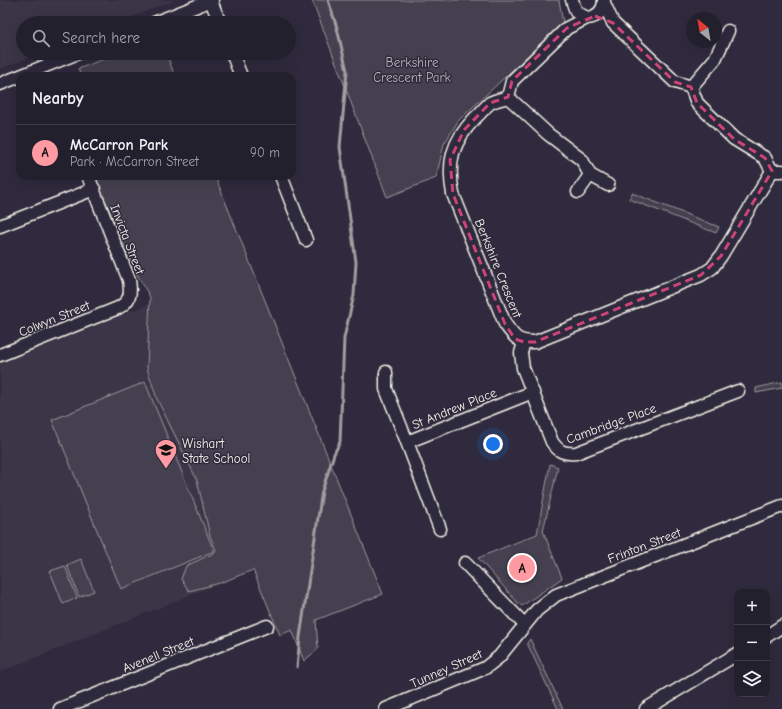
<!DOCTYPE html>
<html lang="en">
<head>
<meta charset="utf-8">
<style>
  :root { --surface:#23202e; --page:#2b2836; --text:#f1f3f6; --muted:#a3a3aa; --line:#403e4a; --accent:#ff9aa2 }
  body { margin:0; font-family:"Comic Neue",sans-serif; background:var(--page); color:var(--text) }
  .controls { position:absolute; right:12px; bottom:12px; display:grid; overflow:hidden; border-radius:8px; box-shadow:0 4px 16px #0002 }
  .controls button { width:36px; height:36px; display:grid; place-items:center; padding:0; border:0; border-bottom:1px solid var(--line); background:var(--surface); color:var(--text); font:20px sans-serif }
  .compass { position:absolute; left:686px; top:12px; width:36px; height:36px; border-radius:50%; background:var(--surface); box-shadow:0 4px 16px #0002; rotate:329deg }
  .you { position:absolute; left:493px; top:444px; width:14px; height:14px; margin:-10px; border:3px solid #fff; border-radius:50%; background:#1a73e8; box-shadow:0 0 0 6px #1a73e833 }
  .badge { display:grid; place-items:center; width:26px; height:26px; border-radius:50%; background:var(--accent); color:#111; font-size:13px; font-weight:700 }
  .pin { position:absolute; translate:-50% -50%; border:2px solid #fff; box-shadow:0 1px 4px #0006 }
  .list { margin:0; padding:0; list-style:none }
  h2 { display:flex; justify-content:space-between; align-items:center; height:52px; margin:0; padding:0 16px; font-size:17px }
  h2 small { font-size:13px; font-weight:400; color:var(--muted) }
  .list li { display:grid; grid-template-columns:26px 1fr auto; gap:12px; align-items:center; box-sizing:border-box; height:56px; padding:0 16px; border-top:1px solid var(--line) }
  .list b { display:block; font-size:15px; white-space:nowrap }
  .list p { margin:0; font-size:13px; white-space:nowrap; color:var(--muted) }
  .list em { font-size:13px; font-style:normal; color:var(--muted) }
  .icon { flex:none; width:22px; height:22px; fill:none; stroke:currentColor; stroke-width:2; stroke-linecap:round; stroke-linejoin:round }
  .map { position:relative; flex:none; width:782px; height:709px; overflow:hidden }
  .search { position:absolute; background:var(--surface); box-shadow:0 4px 16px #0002; left:16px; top:16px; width:280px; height:44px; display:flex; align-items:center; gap:10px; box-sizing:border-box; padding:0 14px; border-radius:22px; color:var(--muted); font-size:15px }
  .panel { position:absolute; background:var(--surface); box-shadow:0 4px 16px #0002; left:16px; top:72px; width:280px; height:108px; border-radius:12px }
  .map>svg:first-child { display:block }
</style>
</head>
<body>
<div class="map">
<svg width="782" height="709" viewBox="0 0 782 709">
  <rect width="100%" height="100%" fill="#2f2a3d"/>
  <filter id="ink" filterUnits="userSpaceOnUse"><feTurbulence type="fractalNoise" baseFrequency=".025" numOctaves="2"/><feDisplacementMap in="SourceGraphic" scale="8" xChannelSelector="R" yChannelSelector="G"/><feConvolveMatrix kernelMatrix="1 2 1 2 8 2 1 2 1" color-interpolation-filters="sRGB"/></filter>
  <g filter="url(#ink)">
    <!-- built -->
    <path fill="#3b3647" d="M0,0H175L116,23H23V53H40L0,69Z
      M250,264L356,528L0,672V363Z"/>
    <!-- green -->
    <path fill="#454050" stroke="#9c989c" d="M312,0H559L563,23L458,121L444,144L436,178L387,197Z
      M119,53H166L175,76H81L78,69Z
      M95,176H215L383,594L316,620L318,649L304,661L292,630L280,635L253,570L220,583L189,591L181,579L186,566L214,553L216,550L210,536L197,480L157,399L147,368L150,297L134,269Z
      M632,193L719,227L716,233L629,199Z
      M145,382L214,551L121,589L52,420Z
      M782,382V388L756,393V388Z
      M550,464L558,467L543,531L562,578L522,606L517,602L478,558L537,534Z
      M81,559L94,591L79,597L67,565Z
      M65,566L77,598L63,604L50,571Z
      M530,639L563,709H558L527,643Z"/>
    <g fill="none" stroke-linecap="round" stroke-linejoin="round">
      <!-- stream -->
      <path stroke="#a19ea0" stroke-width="3" d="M297,667L300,637L322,491L334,454L340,442L344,338L354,295L356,262L340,147L347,71L337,28L328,0"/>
      <!-- street casing -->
      <g stroke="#f4f1e8" stroke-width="15">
        <path id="street" d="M572,0L576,12L587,18C598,17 604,10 604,0
          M211,1L220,23
          M604,3L613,23L675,82L691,87L697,103L734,139L765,158L772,171H782
          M587,18L567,28L512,81L508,97C502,99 495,100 490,103C485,107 480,114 475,118C452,142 447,162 453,194L505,324C515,338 517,342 535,342L701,275L712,268L721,256L772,171
          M154,23L212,0
          M232,53L241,76
          M0,84L78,53
          M691,87L715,59L728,31
          M508,97L548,134L582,160L590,175
          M281,176L306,240
          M578,192L590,175L608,185
          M0,226L94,189
          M524,342L521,353L523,368L552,442C559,452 564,454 576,453L738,391
          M0,355L118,308C131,301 131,293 129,280L88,176
          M386,372V389L407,442
          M440,529L407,442L533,392
          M465,563L525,625
          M767,636L782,626
          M60,709L267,626
          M386,709L485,668L499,657L537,610L556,595L782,506
          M646,709L737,654"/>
      </g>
      <!-- street -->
      <use href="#street" stroke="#2f2a3d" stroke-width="12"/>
    </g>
  </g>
  <!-- marked area -->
  <path fill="none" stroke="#cc4377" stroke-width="3" stroke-dasharray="8 5" stroke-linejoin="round" d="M595,16L613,23L675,82L691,87L697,103L734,139L765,158L772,171L721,256L701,275L535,342H524L515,339L505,324L453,194L450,160L464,130L490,103L508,97L512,81L567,28Z"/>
  <!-- icons -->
  <defs>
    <g id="school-pin" transform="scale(1.15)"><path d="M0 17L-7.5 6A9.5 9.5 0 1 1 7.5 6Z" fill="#ff9aa2" stroke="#2f2a3d"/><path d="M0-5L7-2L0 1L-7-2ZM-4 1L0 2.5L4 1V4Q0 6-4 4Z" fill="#111"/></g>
  </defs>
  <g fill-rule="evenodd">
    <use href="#school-pin" x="166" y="450"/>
  </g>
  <g text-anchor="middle" stroke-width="3" stroke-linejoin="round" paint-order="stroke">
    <!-- park labels -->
    <g font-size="13" fill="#b7b3b3" stroke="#2f2a3d">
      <text x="412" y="67">Berkshire<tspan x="412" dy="15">Crescent Park</tspan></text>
    </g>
    <!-- street labels -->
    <g font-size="13" fill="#f4f1e8" stroke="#2f2a3d">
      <text transform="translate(128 239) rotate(69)" y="5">Invicta Street</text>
      <text transform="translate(499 268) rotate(68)" y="5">Berkshire Crescent</text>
      <text transform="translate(54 318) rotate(-22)" y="5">Colwyn Street</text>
      <text transform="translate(454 408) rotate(-22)" y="5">St Andrew Place</text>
      <text transform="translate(611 423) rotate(-20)" y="5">Cambridge Place</text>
      <text transform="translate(644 545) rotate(-21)" y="5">Frinton Street</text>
      <text transform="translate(158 654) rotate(-22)" y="5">Avenell Street</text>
      <text transform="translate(446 668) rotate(-24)" y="5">Tunney Street</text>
    </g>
    <!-- poi labels -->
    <g font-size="13" fill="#f4f1e8" stroke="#2f2a3d" text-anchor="start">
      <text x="182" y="448">Wishart<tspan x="182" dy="15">State School</tspan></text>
    </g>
  </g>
</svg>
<div class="controls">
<button>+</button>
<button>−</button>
<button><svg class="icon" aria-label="layers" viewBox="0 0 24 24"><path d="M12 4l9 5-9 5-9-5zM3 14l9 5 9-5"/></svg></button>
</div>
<svg class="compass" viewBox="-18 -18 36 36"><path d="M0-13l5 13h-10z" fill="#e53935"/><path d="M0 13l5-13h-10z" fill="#a3a3aa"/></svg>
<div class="you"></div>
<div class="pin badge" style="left:522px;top:568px">A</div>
<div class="search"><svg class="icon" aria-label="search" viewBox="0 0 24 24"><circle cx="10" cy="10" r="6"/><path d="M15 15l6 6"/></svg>Search here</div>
<section class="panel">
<h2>Nearby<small></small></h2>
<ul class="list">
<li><span class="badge">A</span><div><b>McCarron Park</b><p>Park · McCarron Street</p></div><em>90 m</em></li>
</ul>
</section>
</div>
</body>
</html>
